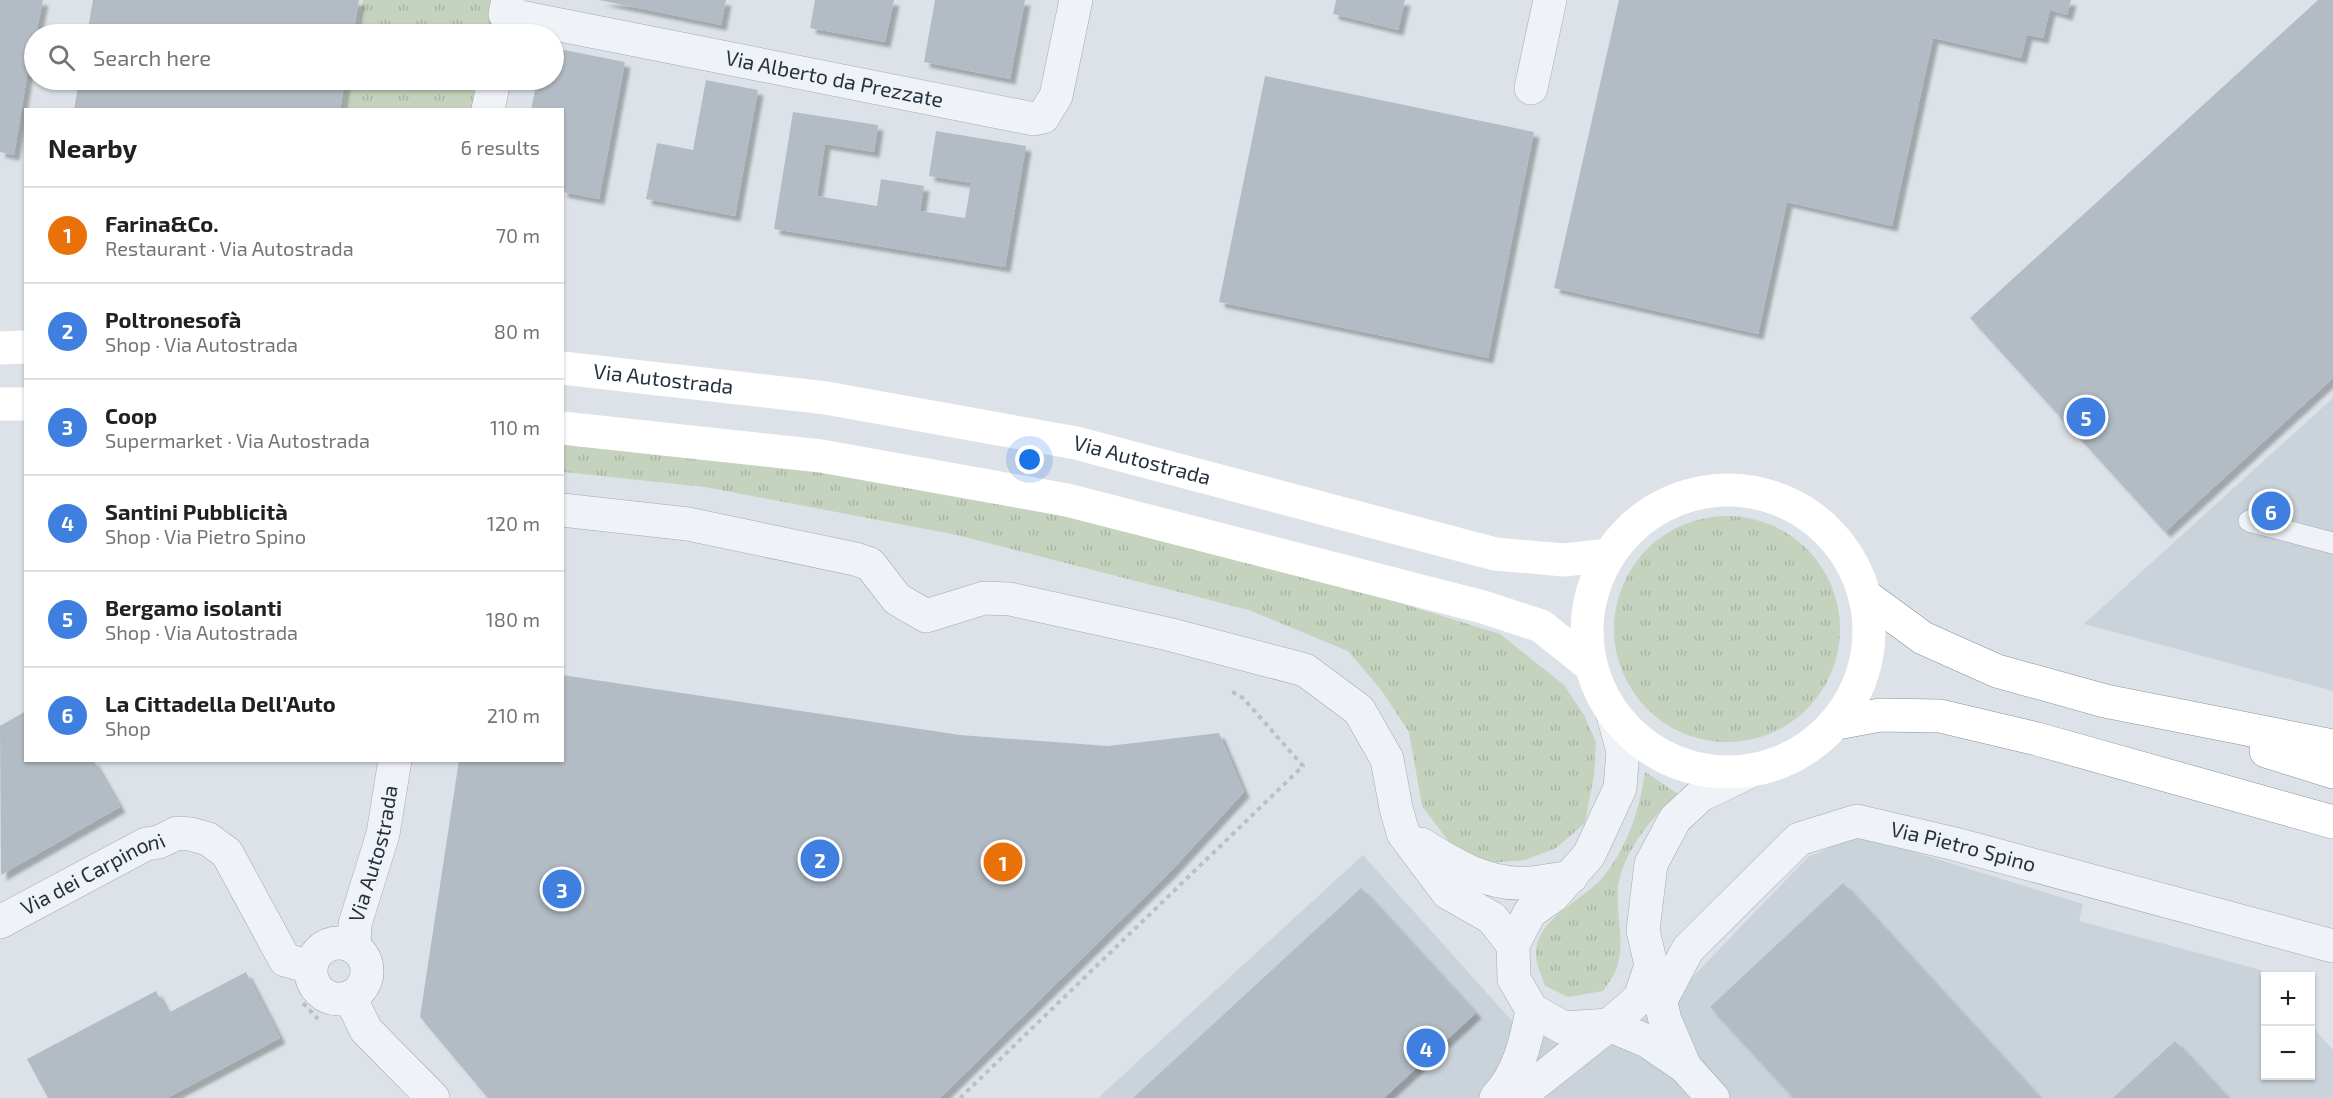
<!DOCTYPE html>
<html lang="en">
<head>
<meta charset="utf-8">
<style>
  :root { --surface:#fff; --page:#f6f6f6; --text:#202124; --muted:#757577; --line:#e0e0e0; --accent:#0b8043 }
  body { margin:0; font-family:"Exo 2",sans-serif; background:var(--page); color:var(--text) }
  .controls { position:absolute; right:18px; bottom:18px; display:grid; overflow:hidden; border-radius:0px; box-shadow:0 2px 4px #0004 }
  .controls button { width:54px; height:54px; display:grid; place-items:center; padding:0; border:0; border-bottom:2px solid var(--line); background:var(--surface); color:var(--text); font:30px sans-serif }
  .you { position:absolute; left:1030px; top:460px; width:21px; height:21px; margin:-15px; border:4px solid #fff; border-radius:50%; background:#1a73e8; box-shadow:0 0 0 9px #1a73e833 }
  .badge { display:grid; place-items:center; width:39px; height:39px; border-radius:50%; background:var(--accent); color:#fff; font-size:20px; font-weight:700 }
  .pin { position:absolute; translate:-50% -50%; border:3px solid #fff; box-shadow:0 2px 6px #0006 }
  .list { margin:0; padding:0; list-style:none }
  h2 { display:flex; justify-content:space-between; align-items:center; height:78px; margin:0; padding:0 24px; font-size:26px }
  h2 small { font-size:20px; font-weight:400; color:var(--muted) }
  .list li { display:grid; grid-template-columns:39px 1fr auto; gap:18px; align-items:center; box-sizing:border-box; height:96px; padding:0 24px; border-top:2px solid var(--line) }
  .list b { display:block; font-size:22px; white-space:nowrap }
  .list p { margin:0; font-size:20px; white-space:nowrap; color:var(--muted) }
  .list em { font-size:20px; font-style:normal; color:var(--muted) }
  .icon { flex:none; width:33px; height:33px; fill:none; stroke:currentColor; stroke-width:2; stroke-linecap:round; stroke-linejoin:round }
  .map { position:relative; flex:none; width:2333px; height:1098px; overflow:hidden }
  .search { position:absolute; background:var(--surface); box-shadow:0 2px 4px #0004; left:24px; top:24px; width:540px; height:66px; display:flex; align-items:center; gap:15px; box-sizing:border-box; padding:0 21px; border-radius:33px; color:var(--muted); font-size:22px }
  .panel { position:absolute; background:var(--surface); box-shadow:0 2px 4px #0004; left:24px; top:108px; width:540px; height:654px; border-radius:0px }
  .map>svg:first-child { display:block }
</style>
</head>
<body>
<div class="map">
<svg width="2333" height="1098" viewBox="0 0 2333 1098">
  <defs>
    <pattern id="grass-tufts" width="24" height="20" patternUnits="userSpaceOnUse" patternTransform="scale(1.5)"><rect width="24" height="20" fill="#c5d2bd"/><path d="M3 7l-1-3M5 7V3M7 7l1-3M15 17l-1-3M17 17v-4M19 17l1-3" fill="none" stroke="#a9b5a4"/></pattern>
    <filter id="shadow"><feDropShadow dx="5.5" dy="5.5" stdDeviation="1.5" flood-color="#0004"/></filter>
  </defs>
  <rect width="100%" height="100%" fill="#dce2e8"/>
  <!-- built -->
  <path fill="#cad2da" d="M2333,398V691L2084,624Z
    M1859,835L2083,904L2079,921L2261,970L2267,976L2266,1076H2310L2311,1025L2333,1050V1098H1098L1363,855L1513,1022L1614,1043L1682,988L1808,857Z"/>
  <!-- grass -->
  <path fill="url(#grass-tufts)" d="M363,0H504L497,34H358Z
    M350,80H489L483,109L345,110Z
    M562,442L836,471L1087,521L1384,598L1500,634L1564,685L1584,715L1596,742L1594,774L1585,823L1556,848L1525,860L1487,863L1452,846L1422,806L1409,732L1382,691L1348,651L1249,610L957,535L705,487L563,472Z
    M1614 629a113 113 0 1 1 226 0a113 113 0 1 1-226 0Z
    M1645,772L1678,794C1652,818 1627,846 1619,881C1613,910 1628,943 1615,972C1612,978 1607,985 1603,991L1568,997L1545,986C1542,976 1536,965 1536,955C1535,918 1583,901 1603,877C1627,848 1640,809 1645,772Z"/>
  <!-- building -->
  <path fill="#b3bcc5" filter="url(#shadow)" d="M0,0H43L36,34H34L14,155L0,152Z
    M93,0H359L353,34H87Z
    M599,0H726L721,25Z
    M815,0H894L885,42L810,28Z
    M935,0H1025L1010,79L924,62Z
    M1336,0H1405L1398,30L1333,14Z
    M1619,0H2071L2067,15L2050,10L2043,38L2027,35L2021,58L1933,38L1892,226L1787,202L1758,334L1554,288Z
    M2318,0H2333V378L2165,532L1970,318Z
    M554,48L625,62L599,199L562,192V110H531L537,80H554Z
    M1265,76L1534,132L1488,358L1219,302Z
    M79,80H345L340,110H74Z
    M706,80L758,90L735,216L646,199L657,143L693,150Z
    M793,112L878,125L874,152L825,144L817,196L877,206L881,179L924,186L920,211L965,218L971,183L929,176L936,131L1026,146L1005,267L774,229Z
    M562,675L960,735L1108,746L1219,733L1244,792L1171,871L940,1098H488L420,1017L459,760H562Z
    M26,711V760H93L120,807L1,875L0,726Z
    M1843,883L2040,1098H1794L1710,1007Z
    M1361,888L1476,1013L1384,1098H1133Z
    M246,972L280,1038L167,1098H48L27,1059L156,991L168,1013Z
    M2175,1041L2228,1098H2113Z"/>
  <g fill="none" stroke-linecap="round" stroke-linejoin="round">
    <!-- service casing -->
    <g stroke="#a1aab2" stroke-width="22">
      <path id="service" d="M2249,521L2333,543"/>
    </g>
    <!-- minor casing -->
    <g stroke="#a1aab2" stroke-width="34">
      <g id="minor">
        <path id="s1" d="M508,0L505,14L1034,119L1043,117L1056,96L1076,0"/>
        <path d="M1531,88L1550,0"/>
        <path d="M488,110L494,80"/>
        <path d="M562,510L688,524L855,559L870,564L897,599L926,616L984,598L1010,599L1168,634L1305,670L1359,710L1387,759L1396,808L1403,833L1448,893L1492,918L1513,945"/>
        <path d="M1612,712L1623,751L1620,788L1589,855L1553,896L1530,912L1513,945L1514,979L1532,1010L1564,1028L1609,1025L1640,998L1651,965L1643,930L1651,864L1675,819L1701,795L1749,772"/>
        <path d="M1421,844C1454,865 1488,886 1529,883C1543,882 1557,879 1571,877"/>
        <path id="s2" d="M0,922L146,844L159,842L177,833L190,834L208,839L227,853L285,960L311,967"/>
        <circle cx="339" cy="971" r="28"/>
        <path id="s3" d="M354,947L355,924L383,834L395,760"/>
        <path d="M1655,978L1665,1020L1685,1067L1713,1098"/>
        <path d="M350,997L366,1030L433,1098"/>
        <path id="s4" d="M1661,1000L1688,949L1799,839L1857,821L1955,844L2333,946"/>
        <path d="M1496,1098C1519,1073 1526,1042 1532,1010"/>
        <path d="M1517,1098L1609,1025L1647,1041L1685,1067"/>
      </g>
    </g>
    <!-- trunk casing -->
    <g stroke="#83929f" stroke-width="34">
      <path id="trunk" d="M1867,597L1923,638L1997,671L2105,701L2333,746
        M1837,723L1880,715L1940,716L2037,739L2333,822
        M2266,751L2333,772"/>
    </g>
    <!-- path -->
    <path stroke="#bac0c6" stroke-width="4" stroke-dasharray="4.5 4.5" stroke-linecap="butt" d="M303,1003L318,1019
      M960,1098L1303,766L1243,698L1231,691"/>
    <!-- service -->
    <use href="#service" stroke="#eff2f6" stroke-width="21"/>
    <!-- minor -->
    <use href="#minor" stroke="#eff2f6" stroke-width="33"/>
    <!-- secondary -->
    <g stroke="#fff" stroke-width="33">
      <path d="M0,348L26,347"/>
      <path id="s5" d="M562,368L826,398L1076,443L1495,554L1564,560L1609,555"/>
      <path d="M0,404H26"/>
      <path d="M562,428L821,456L1067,500L1483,607L1541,626L1591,666"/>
      <circle cx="1728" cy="631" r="141"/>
    </g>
    <!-- trunk -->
    <use href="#trunk" stroke="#fff" stroke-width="33"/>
  </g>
  <g text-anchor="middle" stroke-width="5" stroke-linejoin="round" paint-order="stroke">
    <!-- street labels -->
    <g font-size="21" fill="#25323f" stroke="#ecf1f5">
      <text dy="7" stroke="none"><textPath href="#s1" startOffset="350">Via Alberto da Prezzate</textPath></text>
      <text dy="7" stroke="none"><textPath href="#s5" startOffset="102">Via Autostrada</textPath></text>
      <text dy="7" stroke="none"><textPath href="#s5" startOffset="588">Via Autostrada</textPath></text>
      <text dy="7" stroke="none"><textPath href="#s4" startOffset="384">Via Pietro Spino</textPath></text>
      <text dy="7" stroke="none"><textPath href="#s3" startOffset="96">Via Autostrada</textPath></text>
      <text dy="7" stroke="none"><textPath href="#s2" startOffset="105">Via dei Carpinoni</textPath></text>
    </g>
  </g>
</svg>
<div class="controls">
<button>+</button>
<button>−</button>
</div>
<div class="you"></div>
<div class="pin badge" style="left:1003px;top:862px;background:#e8710a">1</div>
<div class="pin badge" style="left:820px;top:859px;background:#3f7fe0">2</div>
<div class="pin badge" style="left:562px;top:889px;background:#3f7fe0">3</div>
<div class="pin badge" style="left:1426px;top:1048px;background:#3f7fe0">4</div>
<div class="pin badge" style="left:2086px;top:417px;background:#3f7fe0">5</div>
<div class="pin badge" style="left:2271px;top:511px;background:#3f7fe0">6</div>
<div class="search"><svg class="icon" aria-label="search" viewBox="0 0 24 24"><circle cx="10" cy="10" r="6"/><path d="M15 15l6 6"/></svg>Search here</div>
<section class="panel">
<h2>Nearby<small>6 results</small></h2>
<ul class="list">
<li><span class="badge" style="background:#e8710a">1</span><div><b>Farina&amp;Co.</b><p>Restaurant · Via Autostrada</p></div><em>70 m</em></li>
<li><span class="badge" style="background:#3f7fe0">2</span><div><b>Poltronesofà</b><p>Shop · Via Autostrada</p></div><em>80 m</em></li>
<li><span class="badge" style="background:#3f7fe0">3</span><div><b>Coop</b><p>Supermarket · Via Autostrada</p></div><em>110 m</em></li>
<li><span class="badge" style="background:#3f7fe0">4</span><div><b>Santini Pubblicità</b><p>Shop · Via Pietro Spino</p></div><em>120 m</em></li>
<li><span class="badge" style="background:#3f7fe0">5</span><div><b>Bergamo isolanti</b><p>Shop · Via Autostrada</p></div><em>180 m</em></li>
<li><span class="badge" style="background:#3f7fe0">6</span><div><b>La Cittadella Dell'Auto</b><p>Shop</p></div><em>210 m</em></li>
</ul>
</section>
</div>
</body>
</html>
